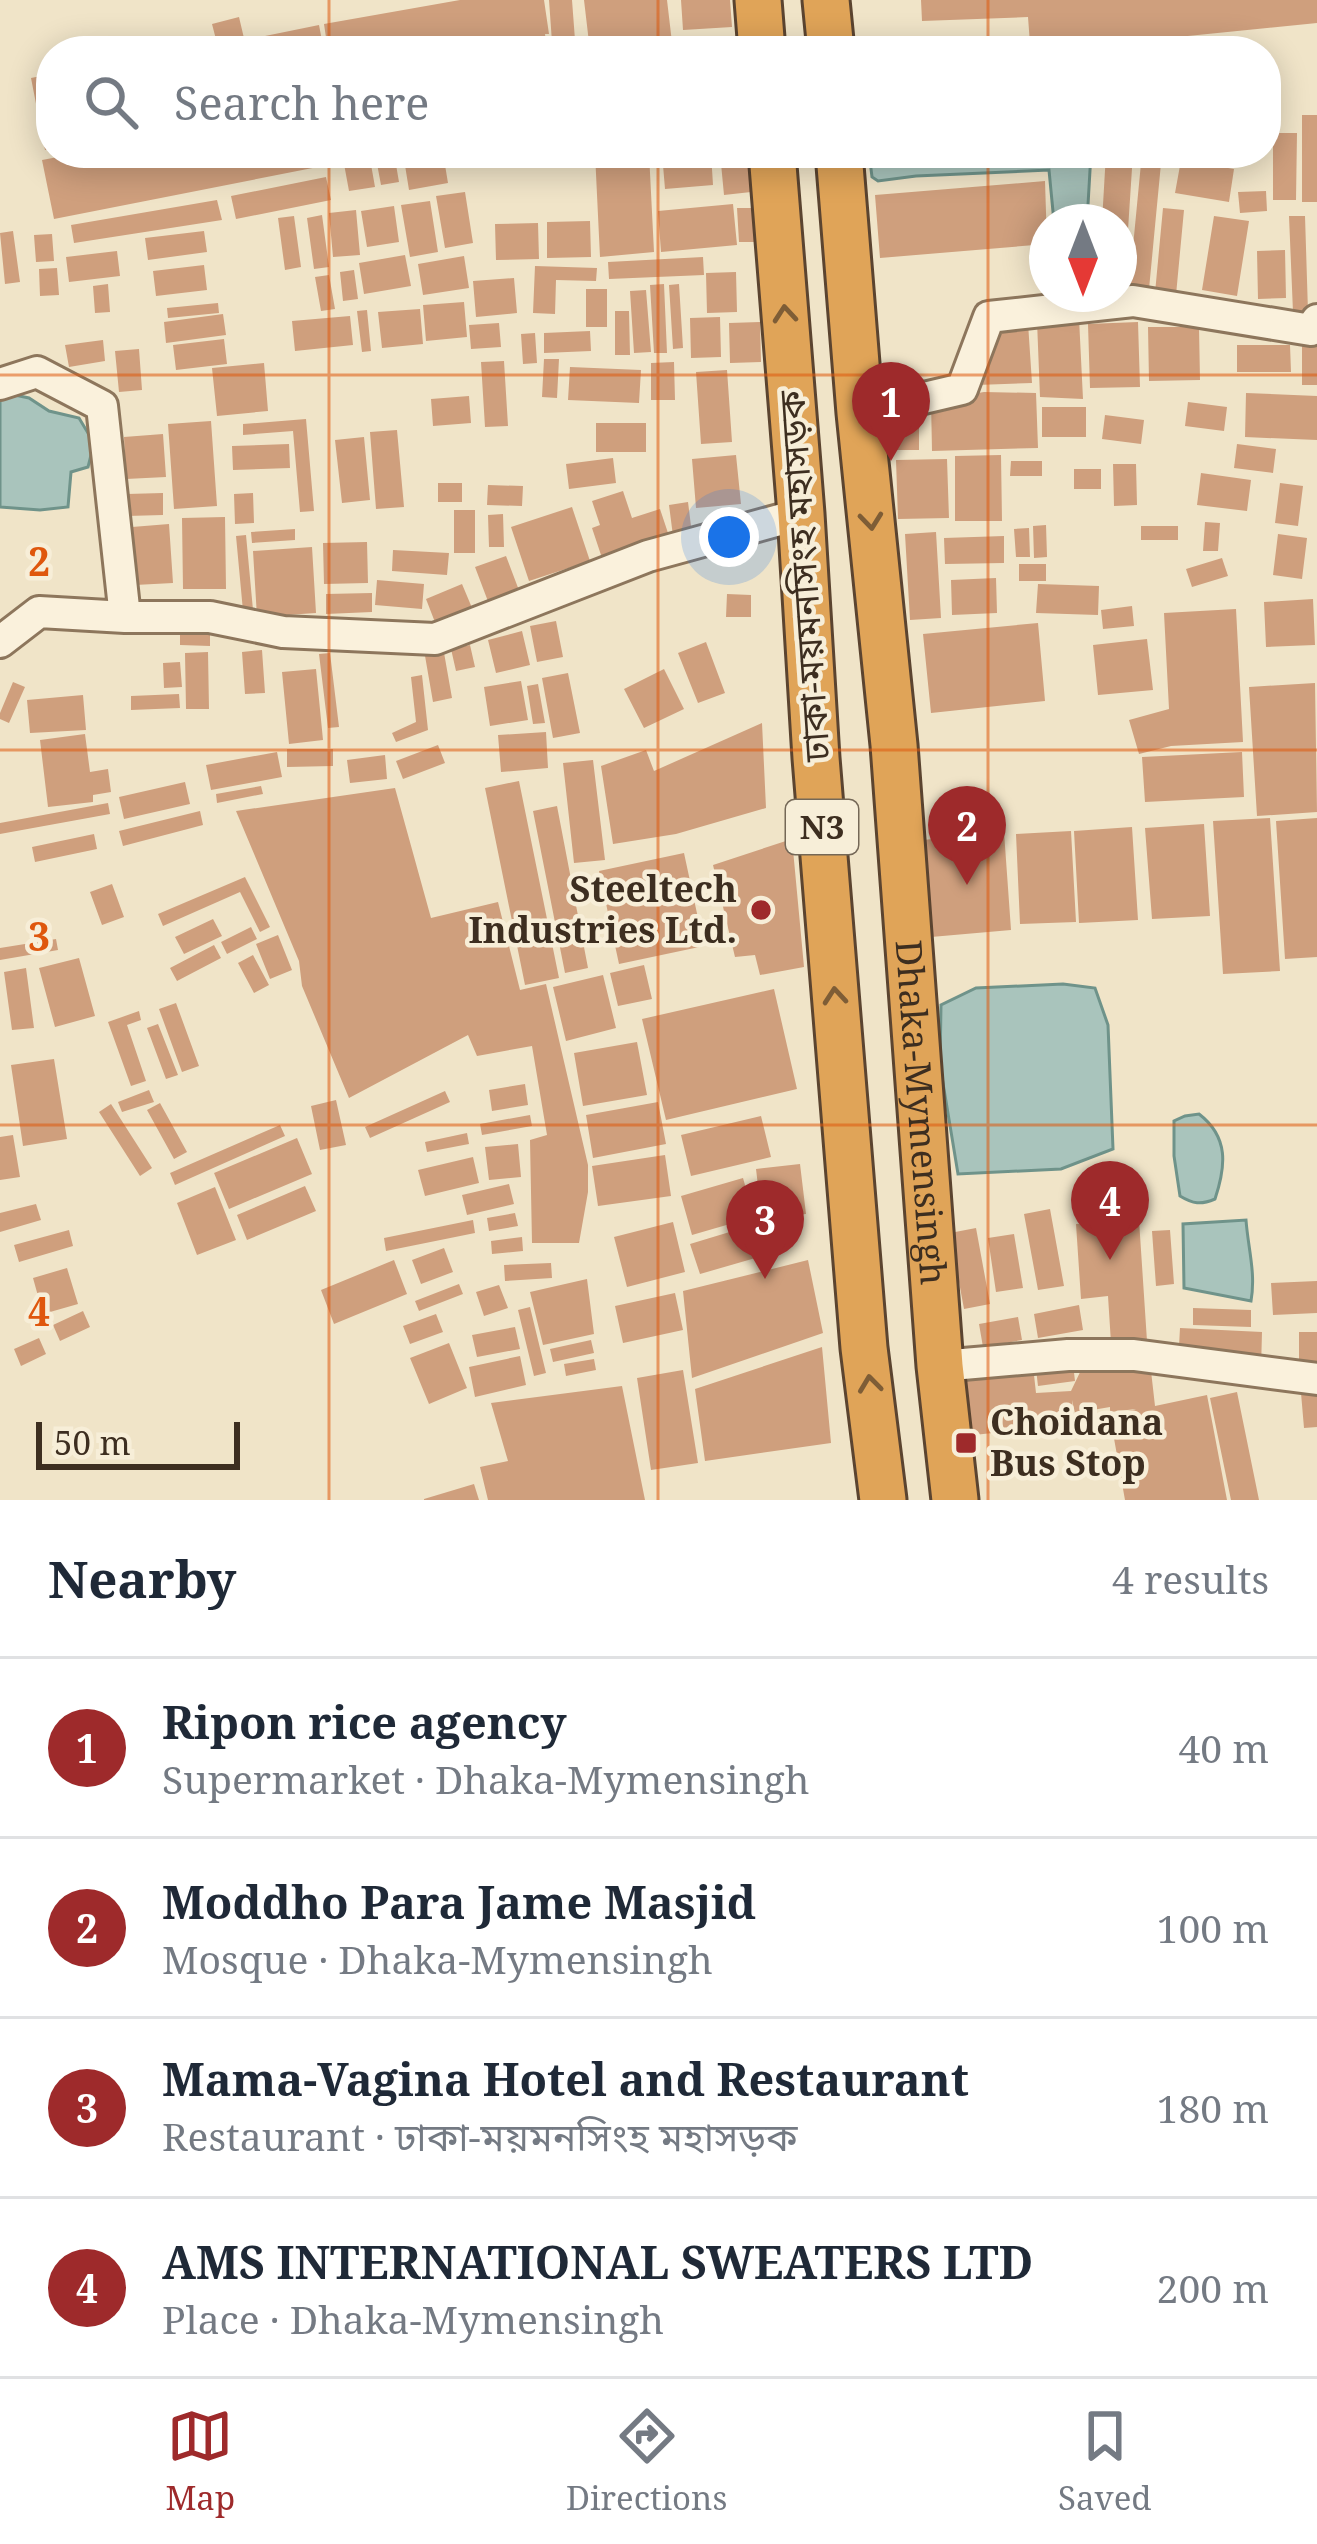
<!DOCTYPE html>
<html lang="en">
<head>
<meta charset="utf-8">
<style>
  :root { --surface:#fff; --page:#f6f6f7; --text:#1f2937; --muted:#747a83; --line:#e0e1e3; --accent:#9e2a2b }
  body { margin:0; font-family:"Noto Serif","Noto Sans Bengali",serif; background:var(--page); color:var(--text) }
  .compass { position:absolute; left:1029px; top:204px; width:108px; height:108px; border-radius:50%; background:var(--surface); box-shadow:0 6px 30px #0003; rotate:180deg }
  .scale { position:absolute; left:36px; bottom:30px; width:204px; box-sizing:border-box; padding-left:12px; border:6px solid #3d2e20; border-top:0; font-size:33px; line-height:42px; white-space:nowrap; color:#3d2e20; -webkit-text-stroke:9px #f7eed8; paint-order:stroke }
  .you { position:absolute; left:729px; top:537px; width:42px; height:42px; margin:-30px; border:9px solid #fff; border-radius:50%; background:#1a73e8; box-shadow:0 0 0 18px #1a73e833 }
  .badge { display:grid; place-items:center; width:78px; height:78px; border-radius:50%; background:var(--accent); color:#fff; font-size:39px; font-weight:700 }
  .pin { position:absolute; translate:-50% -99px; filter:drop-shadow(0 3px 6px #0008) }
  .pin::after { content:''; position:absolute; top:63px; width:42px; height:36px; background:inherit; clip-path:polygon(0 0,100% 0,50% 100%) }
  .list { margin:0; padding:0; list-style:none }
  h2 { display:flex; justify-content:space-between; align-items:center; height:156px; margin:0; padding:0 48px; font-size:51px }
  h2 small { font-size:39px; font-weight:400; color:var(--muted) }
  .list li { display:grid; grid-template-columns:78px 1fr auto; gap:36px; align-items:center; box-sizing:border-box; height:180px; padding:0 48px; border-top:3px solid var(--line) }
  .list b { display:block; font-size:45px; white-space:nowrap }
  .list p { margin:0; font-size:39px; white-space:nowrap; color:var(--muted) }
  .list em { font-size:39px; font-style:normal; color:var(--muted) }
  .icon { flex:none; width:66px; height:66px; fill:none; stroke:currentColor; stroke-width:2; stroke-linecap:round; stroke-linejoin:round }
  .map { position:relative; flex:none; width:1317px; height:1500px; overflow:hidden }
  .search { position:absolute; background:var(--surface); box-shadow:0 6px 30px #0003; left:36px; right:36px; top:36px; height:132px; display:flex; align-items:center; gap:30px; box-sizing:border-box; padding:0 42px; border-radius:48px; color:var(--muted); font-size:45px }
  .sheet { height:876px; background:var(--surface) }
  nav { display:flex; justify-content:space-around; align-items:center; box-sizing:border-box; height:168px; border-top:3px solid var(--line); background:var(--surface); font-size:33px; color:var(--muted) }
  nav a { display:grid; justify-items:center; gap:6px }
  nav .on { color:var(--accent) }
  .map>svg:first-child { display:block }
</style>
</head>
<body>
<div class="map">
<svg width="1317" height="1500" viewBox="0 0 1317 1500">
  <rect width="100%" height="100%" fill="#f0e4c8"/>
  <!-- water -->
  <path fill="#a9c4bc" stroke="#6f938a" stroke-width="3" d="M869,153H1033L1035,159L1091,153L1087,222H1054L1049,170L916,176L878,181L872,177Z
    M10,394L29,398L49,411L79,418L94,443L88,467L71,472L68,507L40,510L0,507V400Z
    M1063,984L1095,988L1108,1025L1113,1149L1061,1169L958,1174L940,1065L941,1005L976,988Z
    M1199,1114C1229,1137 1226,1166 1215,1199C1201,1205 1193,1204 1180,1196L1174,1156V1121L1185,1116Z
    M1246,1220C1248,1248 1256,1273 1251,1301L1184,1288L1183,1224Z"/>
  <!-- building -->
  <path fill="#cf9f7d" d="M460,0H544L549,34H545L547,51H328L324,24Z
    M549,0H572L575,40L552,42Z
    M584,0H667L673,51H590Z
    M681,0H730L732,27L683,30Z
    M921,0H1317V23L1158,39L1030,44L1028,17L922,21Z
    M239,17L247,51H219L212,24Z
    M319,25L324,51H253L250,39Z
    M51,74V149L45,150L31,78Z
    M1302,115H1317V202H1302Z
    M1273,133H1297L1296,200H1273Z
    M79,153H336L338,163L54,219L42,160Z
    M342,153H369L375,187L349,191Z
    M375,153H394L399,182L381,185Z
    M403,153H443L448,183L409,190Z
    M595,153H649L654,252L600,257Z
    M662,153H711L713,185L665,189Z
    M720,153H748L751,192L724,195Z
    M1106,153H1133L1125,276L1119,278V222H1102Z
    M1142,153H1162L1149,289L1129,288Z
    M1181,160L1234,169L1229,202L1175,193Z
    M326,177L331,200L236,219L231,196Z
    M1045,181L1047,244L880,258L875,195Z
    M1266,191L1267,211L1240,213L1238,192Z
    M465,192L473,243L445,248L436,196Z
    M217,200L222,220L74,243L71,225Z
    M430,201L438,252L410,257L401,205Z
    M733,204L737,245L661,252L658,211Z
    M394,206L399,242L367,247L361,211Z
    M737,208H754L756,242H739Z
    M1163,208L1184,210L1176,295L1155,293Z
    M356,210L360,255L333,257L329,213Z
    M322,215L329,267L314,269L307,218Z
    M294,216L301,267L285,270L278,218Z
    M1214,216L1249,221L1237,296L1202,290Z
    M1289,216H1305L1308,312H1293Z
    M590,221L591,257L547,258V222Z
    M538,223L539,259L496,260L495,224Z
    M13,231L20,282L5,284L0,233Z
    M204,231L207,252L148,260L145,238Z
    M52,234L54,261L36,262L34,235Z
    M1285,250L1286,298L1258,299L1257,251Z
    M117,251L120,276L69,282L66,257Z
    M405,255L411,286L364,294L359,263Z
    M464,256L469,288L423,295L418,264Z
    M703,257L704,275L609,279L608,262Z
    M204,265L207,290L156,296L153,271Z
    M535,266L597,268L596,281L556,280L555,314L533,313Z
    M57,268L59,295L40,296L39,269Z
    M354,270L358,299L343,301L340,272Z
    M736,272L737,312L707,313L706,273Z
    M329,275L335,309L321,311L315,277Z
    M514,278L517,313L476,317L473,281Z
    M108,284L110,312L95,313L93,286Z
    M664,284L667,353H654L650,285Z
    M679,284L683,348L673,349L669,285Z
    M586,289H607V327H586Z
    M646,290L651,352L634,353L630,291Z
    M464,302L467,337L426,341L423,305Z
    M218,303L219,313L168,318L167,308Z
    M420,309L423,344L382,348L378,312Z
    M367,310L371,351L362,352L357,311Z
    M615,311H629L630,355H615Z
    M223,314L226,335L166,343L164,322Z
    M350,316L353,345L295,351L292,321Z
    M720,317L721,357L691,358L690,318Z
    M1079,318L1083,399L1040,397L1037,321Z
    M760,322L761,362L730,363L729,323Z
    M1138,322L1140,387L1090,388L1088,324Z
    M499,323L501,347L471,349L469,325Z
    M1028,323L1032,383L977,385L994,325Z
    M1148,327H1199L1200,380L1149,381Z
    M590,331L591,351L544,353V333Z
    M535,333L537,363L523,364L521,334Z
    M224,339L227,364L176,370L173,345Z
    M103,340L105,361L69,367L65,345Z
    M1302,341H1317V385H1302Z
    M1237,345H1290L1291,372H1237Z
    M139,349L142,390L119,392L115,351Z
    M544,359H559L557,398L542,397Z
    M504,361L508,426L485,427L481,362Z
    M674,362L675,400H651V363Z
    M264,363L268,411L217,416L212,368Z
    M570,367L641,370L639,403L568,400Z
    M727,370L732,442L701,444L696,372Z
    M984,392L1036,393L1038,448L932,451L931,401Z
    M1246,393L1317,396V440L1245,437Z
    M469,396L471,423L433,426L431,399Z
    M1188,402L1227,407L1224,431L1185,426Z
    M919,407V450H897V408Z
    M1042,407H1086V437H1042Z
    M1105,415L1144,420L1141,444L1102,439Z
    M306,419L314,511L300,512L293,431L243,435V424Z
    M211,421L217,506L174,509L168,424Z
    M596,423H646V452H596Z
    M397,430L404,507L376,509L370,432Z
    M163,434L166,477L126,479L124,437Z
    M364,437L370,500L342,503L335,440Z
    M289,444L290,468L233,470L232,446Z
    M1237,444L1276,449L1273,473L1234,468Z
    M736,455L741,504L696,508L692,459Z
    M1001,455L1002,521H955V456Z
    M613,458L616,483L569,489L566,464Z
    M947,459L949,518L898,519L896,460Z
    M1011,461H1042V476H1010Z
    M1113,464H1136L1137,505L1114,506Z
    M1074,469H1101V489H1074Z
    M1201,473L1251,480L1247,511L1197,505Z
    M438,483H462V502H438Z
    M1280,483L1303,486L1298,526L1275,523Z
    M488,485L523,486L522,506L487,505Z
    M623,491L632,518L660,509L670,539L603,561L592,528L600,525L592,501Z
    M163,493V515L127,516V494Z
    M253,493L254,523L235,524L234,494Z
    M688,502L692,534L673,536L669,505Z
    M572,507L590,561L529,581L511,527Z
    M454,510H475V553H454Z
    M503,514L504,547H489L488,515Z
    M225,517L226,589H183L182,518Z
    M1205,522L1220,523L1218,551H1203Z
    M169,524L173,583L135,585L132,527Z
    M1046,525L1047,557L1034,558L1033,526Z
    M1141,526H1178V540H1141Z
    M1029,528L1030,557H1016L1014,529Z
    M295,529V540L252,543L251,532Z
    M936,532L941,618L910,620L905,534Z
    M1278,534L1307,538L1302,579L1273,575Z
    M246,535L253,610L243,611L236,536Z
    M1004,536V563L945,564L944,538Z
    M367,542L368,583L324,584L323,543Z
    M312,547L316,613L257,617L253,551Z
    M393,550L449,553L447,575L392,571Z
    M506,556L520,593L489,604L475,567Z
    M1222,558L1228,576L1192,587L1186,569Z
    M1019,564H1046V581H1019Z
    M996,578L997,613L952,615L951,580Z
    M377,580L424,584L422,609L375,605Z
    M462,584L475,615L438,630L426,599Z
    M1038,584L1099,586L1098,615L1036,613Z
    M372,593V612L326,614V594Z
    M727,594L751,595V617H726Z
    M1313,599L1315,645L1266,647L1264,602Z
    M1132,606L1134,626L1103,629L1101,610Z
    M1236,609L1243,742L1171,746L1139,754L1129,720L1169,709L1164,613Z
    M556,621L563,657L537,662L530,626Z
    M1038,623L1045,701L931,713L923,634Z
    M180,631L210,632V646L180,645Z
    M522,631L530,665L496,673L488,640Z
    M1147,639L1153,690L1098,695L1093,645Z
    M706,642L725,693L698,703L678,653Z
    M470,645L475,667L456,671L451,649Z
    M443,647L452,698L433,702L424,650Z
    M262,650L265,693L245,694L242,652Z
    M208,652L209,709H186L185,653Z
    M330,653L339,727L328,728L319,654Z
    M180,662L182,687L164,688L163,663Z
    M316,669L323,740L289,744L282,672Z
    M664,669L684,709L644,728L624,689Z
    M568,673L580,733L553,738L542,678Z
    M422,675L428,730L396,742L392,733L416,722L411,677Z
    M521,681L528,720L490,726L484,687Z
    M13,682L25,687L9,723L0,719V713Z
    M1315,683L1317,812L1257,816L1249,687Z
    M538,684L545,723L533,724L527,686Z
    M179,694L180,708L131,710V696Z
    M83,695L86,730L30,733L27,700Z
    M762,723L766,808L676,834L613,844L601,766L646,750L654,771Z
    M546,732L548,768L501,772L498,735Z
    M85,734L90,772L108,769L111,792L93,795V802L48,807L40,740Z
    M438,745L445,763L403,779L396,761Z
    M287,749H333V766L287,767Z
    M277,752L282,777L211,790L206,765Z
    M1242,752L1244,797L1145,802L1142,757Z
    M385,755L387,779L350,783L347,760Z
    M593,760L605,860L574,863L563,763Z
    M519,781L559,978L525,985L485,788Z
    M185,782L190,804L124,819L119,797Z
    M261,786L263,794L217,803L216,794Z
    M395,788L431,918L498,902L520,990L546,984L588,1165V1192L579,1243H532L530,1140L547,1135L532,1046L477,1056L468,1035L349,1098L302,986L299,961L236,811Z
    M108,803L110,814L0,834V823Z
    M557,806L588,968L565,973L533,811Z
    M200,811L203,825L123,846L119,831Z
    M1270,818L1280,971L1223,974L1213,821Z
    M1317,818V957L1285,959L1276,821Z
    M1204,824L1210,916L1152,919L1145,828Z
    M1132,827L1138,920L1079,923L1074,831Z
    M1071,831L1076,922L1020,924L1016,834Z
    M1004,832L1011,930L931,937L923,840Z
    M94,834L97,849L35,862L32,847Z
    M792,839L804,967L760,975L755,955L735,957L713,865Z
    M684,853L704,946L619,964L599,871Z
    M245,877L270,927L260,932L240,892L163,926L158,914Z
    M112,884L124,917L102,925L90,892Z
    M213,919L222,936L184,954L175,937Z
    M251,927L257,939L227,954L221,942Z
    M278,935L292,970L270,979L256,944Z
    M56,939L58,950L0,960V948Z
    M214,945L221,958L177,981L170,968Z
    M253,955L269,985L254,993L238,963Z
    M79,958L95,1016L55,1027L39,968Z
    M644,965L652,999L618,1006L610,973Z
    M26,968L34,1028L12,1030L4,972Z
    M603,975L616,1028L566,1041L553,987Z
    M774,989L797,1089L666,1120L642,1019Z
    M176,1003L199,1066L182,1072L159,1009Z
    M139,1011L141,1020L127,1025L146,1081L131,1086L108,1022Z
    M158,1024L178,1075L166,1079L147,1028Z
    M637,1042L647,1095L583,1106L574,1053Z
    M54,1059L67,1139L23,1146L11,1065Z
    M525,1084L528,1105L492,1111L489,1090Z
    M149,1090L154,1102L122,1112L118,1102Z
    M445,1091L450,1102L370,1138L365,1127Z
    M336,1100L346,1145L320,1150L311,1106Z
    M658,1102L666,1144L593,1158L586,1115Z
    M160,1103L187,1152L174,1159L147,1110Z
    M111,1104L152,1168L140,1176L99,1112Z
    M530,1115L532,1126L482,1135L480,1124Z
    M761,1116L771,1157L691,1176L681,1135Z
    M280,1125L285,1136L175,1185L170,1173Z
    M467,1133L469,1144L427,1152L425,1142Z
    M13,1135L20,1177L0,1180V1137Z
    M297,1138L312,1174L229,1209L214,1173Z
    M518,1144L521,1177L489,1180L485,1147Z
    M665,1155L671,1196L598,1206L592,1166Z
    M473,1157L479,1183L425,1196L418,1170Z
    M800,1164L806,1214L762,1219L756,1169Z
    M743,1178L754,1217L692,1235L681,1196Z
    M509,1184L514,1204L467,1215L462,1195Z
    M305,1186L316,1211L247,1240L237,1215Z
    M215,1187L236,1240L197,1255L177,1203Z
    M36,1204L41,1220L0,1232V1213Z
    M1050,1209L1064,1286L1038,1290L1024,1214Z
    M515,1213L518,1226L489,1231L487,1218Z
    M473,1220L475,1233L386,1251L384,1238Z
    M1139,1220L1147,1341L1111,1343L1108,1296L1081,1299L1076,1224Z
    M673,1222L685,1272L627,1287L614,1237Z
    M756,1224L766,1255L700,1274L690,1244Z
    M976,1228L990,1304L964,1309L950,1233Z
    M69,1230L73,1246L19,1262L14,1245Z
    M1170,1230L1174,1284L1156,1286L1152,1231Z
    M1014,1234L1023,1288L996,1292L988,1238Z
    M522,1237L523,1251L492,1254L491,1241Z
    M444,1248L453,1272L421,1284L412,1260Z
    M394,1260L407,1294L334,1324L321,1290Z
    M808,1260L823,1333L692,1378L683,1291Z
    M551,1263L552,1278L505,1281L504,1265Z
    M67,1268L78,1304L43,1314L33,1278Z
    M587,1279L594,1334L543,1345L530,1292Z
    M1317,1281V1313L1273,1315L1271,1283Z
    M459,1284L463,1294L419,1311L415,1301Z
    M499,1285L508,1308L484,1316L476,1292Z
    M675,1293L683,1330L623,1343L615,1306Z
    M1079,1305L1083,1330L1038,1338L1034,1314Z
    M530,1307L546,1373L534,1376L518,1310Z
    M1193,1308L1251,1310V1327L1193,1325Z
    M83,1311L90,1327L60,1341L53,1325Z
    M436,1314L443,1332L410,1344L403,1326Z
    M1018,1317L1022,1340L983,1347L979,1324Z
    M515,1327L520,1349L477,1357L472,1335Z
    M1180,1328L1262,1332L1261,1369L1178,1365Z
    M1299,1332H1317V1365L1299,1366Z
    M39,1338L46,1354L21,1366L14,1349Z
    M591,1340L594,1353L553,1362L550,1349Z
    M449,1343L467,1388L429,1404L410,1358Z
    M822,1347L831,1443L705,1461L695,1389Z
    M520,1356L526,1385L475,1397L469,1367Z
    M594,1359L596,1370L566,1376L564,1364Z
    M1150,1362L1155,1406L1207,1395L1227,1500H1125L1110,1416L1136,1409L1110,1412V1407L1075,1413L1072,1400L1074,1424L974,1435V1429L955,1431L948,1373L1033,1366L1036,1393L1071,1391L1083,1366Z
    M1073,1364L1075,1381L1038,1386L1036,1369Z
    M683,1370L698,1463L651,1470L637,1378Z
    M622,1386L645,1500H488L480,1467L508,1461L491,1403Z
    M1237,1392L1259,1500H1231L1210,1398Z
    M1317,1392V1427L1304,1428L1301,1393Z
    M474,1484L479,1500H424V1499Z"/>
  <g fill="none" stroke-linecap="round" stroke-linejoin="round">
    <!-- minor casing -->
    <g stroke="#8d765c" stroke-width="36">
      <path id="minor" d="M0,384L37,372L102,406L125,617
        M860,413L962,389L989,317L1133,301L1311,330L1317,320
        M0,642L39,612L125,617H210L283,632L435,639L648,556L801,514
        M940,1366L1068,1355H1134L1317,1379"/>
    </g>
    <!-- highway casing -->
    <g stroke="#5b4430" stroke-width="51">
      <g id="highway">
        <path d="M758,0L762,51"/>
        <path d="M826,0L831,51"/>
        <path d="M772,153L801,514L816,758L864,1348L883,1500"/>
        <path id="s1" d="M839,153L860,413L894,745L940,1366L955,1500"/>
      </g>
    </g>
    <!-- minor -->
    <use href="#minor" stroke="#faf1dc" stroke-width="30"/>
    <!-- highway -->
    <use href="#highway" stroke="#e0a458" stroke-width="45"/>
  </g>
  <!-- one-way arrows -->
  <defs><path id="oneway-chevron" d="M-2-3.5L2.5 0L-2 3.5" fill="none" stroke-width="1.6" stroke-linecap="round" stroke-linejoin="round" transform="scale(3)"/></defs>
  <g stroke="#7e5d36">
    <use href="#oneway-chevron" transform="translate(785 314) rotate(-95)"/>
    <use href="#oneway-chevron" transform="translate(871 521) rotate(84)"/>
    <use href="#oneway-chevron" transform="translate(835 996) rotate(-95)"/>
    <use href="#oneway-chevron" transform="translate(870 1384) rotate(-97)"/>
  </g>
  <!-- grid -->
  <path fill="none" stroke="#df570d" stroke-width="3" stroke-opacity="0.55" d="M329,0V51M658,0V51M988,0V51M329,153V1500M658,153V1500M988,153V1500M0,375H1317M0,750H1317M0,1125H1317"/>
  <!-- markers -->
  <g fill="#9e2a2b" stroke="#f7eed8" stroke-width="4.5">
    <circle cx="761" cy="910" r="12"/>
    <rect x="954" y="1431" width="24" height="24" rx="6"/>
  </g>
  <g text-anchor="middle" stroke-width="9" stroke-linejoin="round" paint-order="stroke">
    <!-- shield labels -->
    <rect fill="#f7eed8" stroke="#756857" stroke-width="3" x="786" y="800" width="72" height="54" rx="9"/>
    <g font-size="33" font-weight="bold" fill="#3d2e20">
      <text x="822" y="839">N3</text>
    </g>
    <!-- street labels -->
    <g font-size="36" fill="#3d2e20" stroke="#f7eed8">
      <text transform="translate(804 576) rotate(-94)" y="13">ঢাকা-ময়মনসিংহ মহাসড়ক</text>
      <text dy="13" stroke="none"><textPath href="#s1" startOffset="963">Dhaka-Mymensingh</textPath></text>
    </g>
    <!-- poi labels -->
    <g font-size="36" font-weight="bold" fill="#3d2e20" stroke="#f7eed8" text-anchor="end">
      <text x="737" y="902">Steeltech<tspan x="737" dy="41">Industries Ltd.</tspan></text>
      <text x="990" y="1435" text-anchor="start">Choidana<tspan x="990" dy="41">Bus Stop</tspan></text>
    </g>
  </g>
  <g font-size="39" text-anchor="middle" font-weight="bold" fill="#df570d" stroke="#f7eed8" stroke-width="9" stroke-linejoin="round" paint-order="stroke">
    <text x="39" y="576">2</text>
    <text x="39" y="951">3</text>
    <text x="39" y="1326">4</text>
  </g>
</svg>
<svg class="compass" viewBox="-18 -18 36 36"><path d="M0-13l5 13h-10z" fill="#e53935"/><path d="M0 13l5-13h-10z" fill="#747a83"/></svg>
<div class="scale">50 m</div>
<div class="you"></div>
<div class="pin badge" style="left:891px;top:461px">1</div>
<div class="pin badge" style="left:967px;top:885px">2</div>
<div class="pin badge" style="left:765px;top:1279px">3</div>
<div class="pin badge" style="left:1110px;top:1260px">4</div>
<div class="search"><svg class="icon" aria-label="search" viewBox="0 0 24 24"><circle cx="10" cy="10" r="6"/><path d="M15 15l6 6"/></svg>Search here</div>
</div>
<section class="sheet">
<h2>Nearby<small>4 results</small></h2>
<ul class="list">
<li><span class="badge">1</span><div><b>Ripon rice agency</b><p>Supermarket · Dhaka-Mymensingh</p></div><em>40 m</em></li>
<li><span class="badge">2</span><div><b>Moddho Para Jame Masjid</b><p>Mosque · Dhaka-Mymensingh</p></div><em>100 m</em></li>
<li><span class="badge">3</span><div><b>Mama-Vagina Hotel and Restaurant</b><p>Restaurant · ঢাকা-ময়মনসিংহ মহাসড়ক</p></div><em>180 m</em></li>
<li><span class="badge">4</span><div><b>AMS INTERNATIONAL SWEATERS LTD</b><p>Place · Dhaka-Mymensingh</p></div><em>200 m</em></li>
</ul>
</section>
<nav>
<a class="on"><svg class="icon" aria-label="map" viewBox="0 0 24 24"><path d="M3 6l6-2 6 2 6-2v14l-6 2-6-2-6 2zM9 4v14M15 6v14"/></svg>Map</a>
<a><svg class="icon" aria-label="directions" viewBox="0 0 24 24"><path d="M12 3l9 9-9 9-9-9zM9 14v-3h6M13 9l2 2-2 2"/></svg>Directions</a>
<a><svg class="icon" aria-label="saved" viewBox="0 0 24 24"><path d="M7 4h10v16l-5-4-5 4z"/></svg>Saved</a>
</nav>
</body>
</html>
